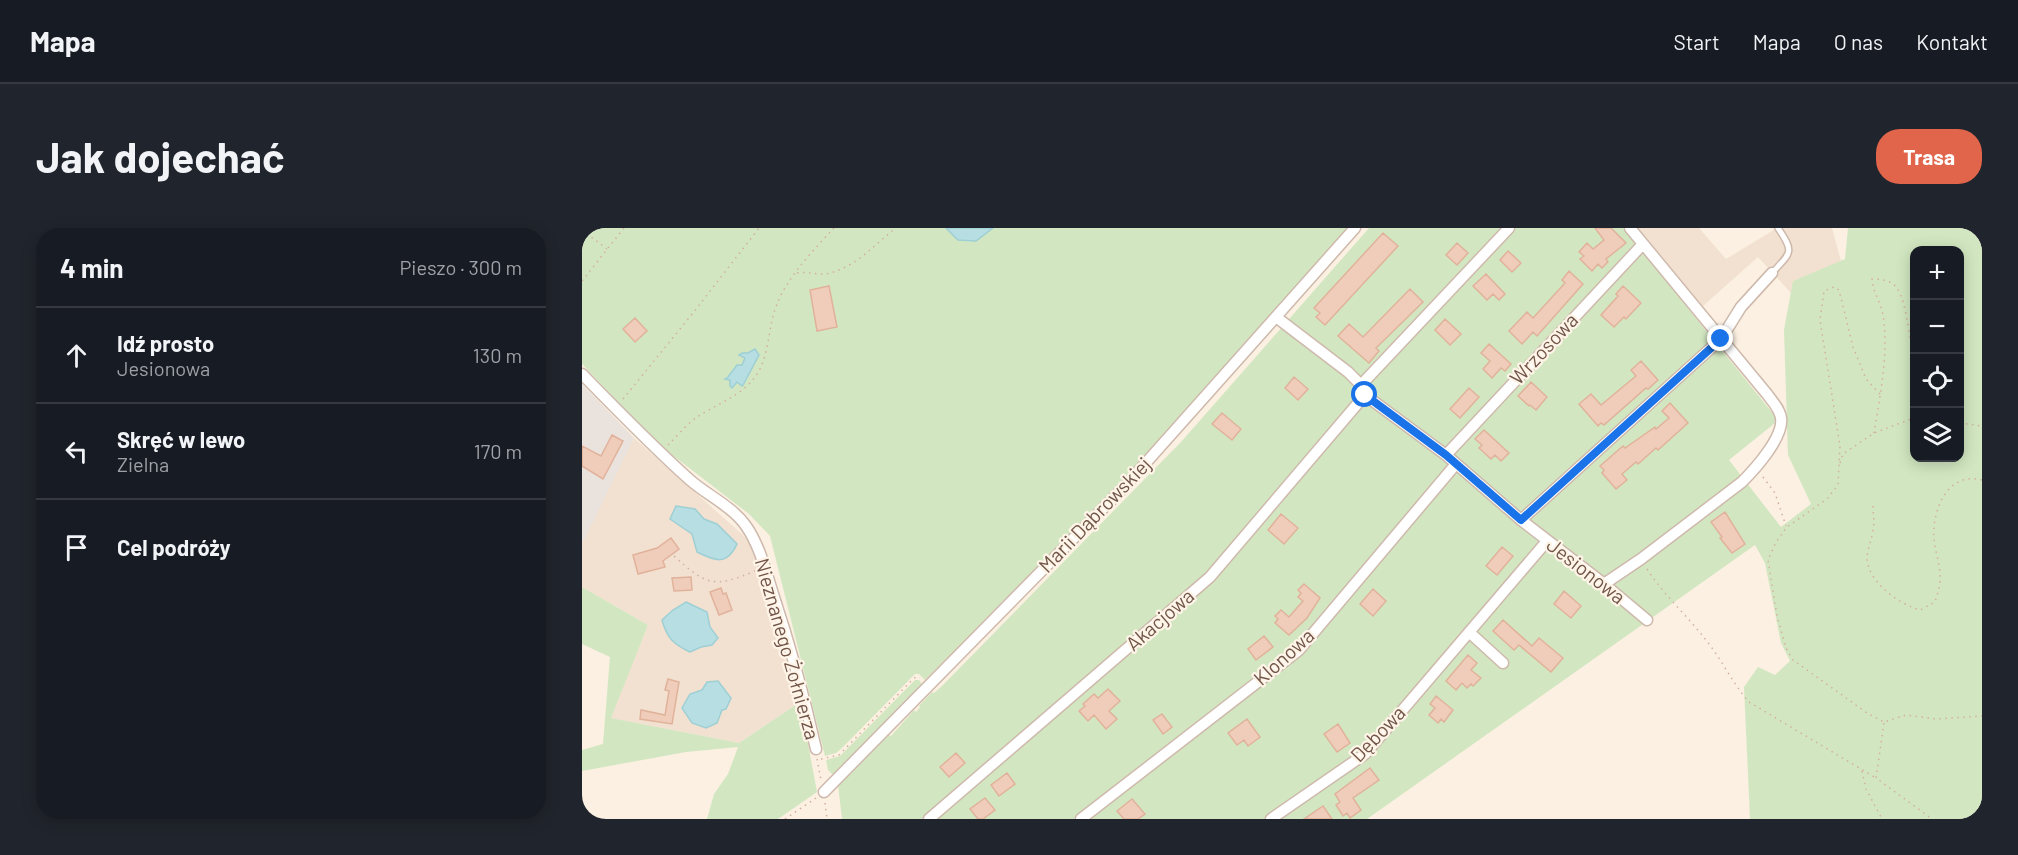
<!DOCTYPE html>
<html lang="pl">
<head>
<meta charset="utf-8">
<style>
  :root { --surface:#171b24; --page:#20242c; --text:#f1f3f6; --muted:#9ea1a6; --line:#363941; --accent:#e1654b }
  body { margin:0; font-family:Barlow,sans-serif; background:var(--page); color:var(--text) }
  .controls { position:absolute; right:18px; top:18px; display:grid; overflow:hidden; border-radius:12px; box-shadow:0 3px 15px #0003 }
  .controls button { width:54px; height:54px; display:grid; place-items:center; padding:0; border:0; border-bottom:2px solid var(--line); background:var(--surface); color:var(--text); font:30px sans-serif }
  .stop { position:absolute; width:18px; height:18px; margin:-14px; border:4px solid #1a73e8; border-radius:50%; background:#fff }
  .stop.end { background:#1a73e8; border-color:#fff; box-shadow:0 2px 6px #0008 }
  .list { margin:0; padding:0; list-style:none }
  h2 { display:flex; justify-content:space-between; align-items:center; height:78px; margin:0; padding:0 24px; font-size:26px }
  h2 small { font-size:20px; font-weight:400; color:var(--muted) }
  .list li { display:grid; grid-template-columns:39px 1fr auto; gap:18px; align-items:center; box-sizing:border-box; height:96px; padding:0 24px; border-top:2px solid var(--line) }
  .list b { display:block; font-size:22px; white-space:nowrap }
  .list p { margin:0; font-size:20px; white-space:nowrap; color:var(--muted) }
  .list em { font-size:20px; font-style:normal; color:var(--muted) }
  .icon { flex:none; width:33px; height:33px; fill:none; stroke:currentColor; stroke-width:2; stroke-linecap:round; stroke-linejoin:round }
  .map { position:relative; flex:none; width:1400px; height:591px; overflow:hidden; border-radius:24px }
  header { display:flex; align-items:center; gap:36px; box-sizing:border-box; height:84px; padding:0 30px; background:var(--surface); border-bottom:2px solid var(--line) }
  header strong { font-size:28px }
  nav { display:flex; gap:33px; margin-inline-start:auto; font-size:21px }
  .intro { display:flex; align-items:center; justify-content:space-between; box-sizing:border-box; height:144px; padding:0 36px }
  h1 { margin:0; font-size:42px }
  .button { padding:15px 27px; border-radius:24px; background:var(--accent); color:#fff; font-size:21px; font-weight:700 }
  main { display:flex; gap:36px; padding:0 36px }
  aside { flex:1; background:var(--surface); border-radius:24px; box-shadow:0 3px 15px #0003 }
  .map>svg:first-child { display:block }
</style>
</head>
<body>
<header>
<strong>Mapa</strong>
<nav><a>Start</a><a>Mapa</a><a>O nas</a><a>Kontakt</a></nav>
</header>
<div class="intro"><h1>Jak dojechać</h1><a class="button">Trasa</a></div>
<main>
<aside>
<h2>4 min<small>Pieszo · 300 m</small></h2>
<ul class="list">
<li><svg class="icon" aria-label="ahead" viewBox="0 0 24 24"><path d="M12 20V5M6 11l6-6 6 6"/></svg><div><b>Idź prosto</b><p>Jesionowa</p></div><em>130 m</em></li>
<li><svg class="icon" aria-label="left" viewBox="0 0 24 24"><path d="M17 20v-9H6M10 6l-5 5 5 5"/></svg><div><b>Skręć w lewo</b><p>Zielna</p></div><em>170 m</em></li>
<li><svg class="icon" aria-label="arrive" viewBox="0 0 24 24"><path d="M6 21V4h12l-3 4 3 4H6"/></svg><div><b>Cel podróży</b></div></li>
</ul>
</aside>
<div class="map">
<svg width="1400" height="591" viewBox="0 0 1400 591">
  <rect width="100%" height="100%" fill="#fbf0e1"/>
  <!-- residential -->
  <path fill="#f2e1d0" d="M1056,0H1117L1144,31L1195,0H1250L1259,33L1212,53L1209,65L1176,29L1121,78Z
    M52,210L161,307L173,322L215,476L157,515L28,490L66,397L0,359V316Z"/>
  <!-- industrial -->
  <path fill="#eae2dc" d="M0,156L52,210L0,316Z"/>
  <!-- green -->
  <path fill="#d2e7c1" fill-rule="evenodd" d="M0,0H766L556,236L343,452L337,446H333L259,521L254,525L243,528L188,308L167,286L76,216L0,136Z
    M787,0H1041L1193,188V195L1147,232L1199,299L1229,276L1206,227L1202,102L1211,53L1263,31L1266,0H1400V591H1168L1162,459L1176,439L1193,447L1208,433L1199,415L1183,335L1173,317L785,591H260L256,557L307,507L309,508L332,482L334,484L338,479L337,478L350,464L352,465L359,459L599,214ZM1332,22H1378V230H1332Z
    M0,359L66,397L29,490L157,515L215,476L226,516L235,564L196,591H125L132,566L146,546L156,519L104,524L0,543V522L21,516L28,429L0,416Z
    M333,452H337L340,456L251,547L246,542L244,532L258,528Z"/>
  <!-- water -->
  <path fill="#b7dfe3" stroke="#9ecfd4" stroke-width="1.5" d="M364,0H411L394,13L376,12Z
    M173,121L177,127L161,157L160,158L155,154L150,160L148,158V152L143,151L146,149L155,137H160L163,130L157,127L160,125H166Z
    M94,278L113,281L122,291L135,296L155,316C145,338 133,333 115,324L110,306L88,291Z
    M104,374L125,384L128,399L136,410L130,417L119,419L108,424C91,416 85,410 80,392L91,382Z
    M136,453L149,470L144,481L140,482L135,495L124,500L110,495L100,480L108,466L120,462L125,454Z"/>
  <!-- building -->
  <path fill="#efcdba" stroke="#e1b29b" stroke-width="1.5" d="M1013,0H1029L1044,15L1024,31L1026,34L1020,40L1016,36L1010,43L998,31L1002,28L997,24L1005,15L1011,21L1022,12Z
    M801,5L816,18L743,97L734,89L738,85L732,80Z
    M875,15L886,25L875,37L864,27Z
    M926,23L939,35L930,44L918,32Z
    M987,43L1001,56L955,108L951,104L940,116L927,103L945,84L951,90L983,55L980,52Z
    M904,46L923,66L917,72L911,66L905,72L891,58Z
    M247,58L255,99L235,103L228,62Z
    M1041,58L1059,75L1044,91L1042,89L1032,99L1019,87L1036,68L1034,66Z
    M828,61L841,74L794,120L797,123L787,135L756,108L767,96L781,109Z
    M53,90L65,103L53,114L41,101Z
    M863,91L879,106L868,117L853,102Z
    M907,116L929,136L923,143L919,140L910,150L901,141L908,133L899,125Z
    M1059,133L1076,152L1066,161L1064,160L1022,197L1019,195L1016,198L997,176L1009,166L1019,177L1054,148L1049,142Z
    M712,149L726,161L716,172L703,160Z
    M949,154L965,169L954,182L948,177L947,178L936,168Z
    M887,160L897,169L878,190L868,181Z
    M1088,175L1106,195L1076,222L1074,220L1056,236L1054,234L1040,246L1045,252L1034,261L1020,245L1022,242L1018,238L1041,218L1043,220L1073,199L1074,201L1087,190L1080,183Z
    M640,185L659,201L650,212L630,196Z
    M902,202L927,225L919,233L913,227L909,231L897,220L900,217L893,211Z
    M30,207L41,213L21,251L0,238V218L19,228Z
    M1143,284L1163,316L1150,325L1138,310L1140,309L1129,294Z
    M699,286L716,300L702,316L686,302Z
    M89,310L97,321L81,333L83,339L56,346L51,327L75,320Z
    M920,319L931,328L915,347L904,338Z
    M109,349L110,362L92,363L90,350Z
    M722,356L738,370L725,390L707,407L693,395L696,391L693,388L699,382L707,389L721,373L716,369L719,365L716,362Z
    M139,360L141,366L144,365L150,382L137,387L128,364Z
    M791,361L804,373L791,388L778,376Z
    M982,363L999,378L989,390L972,376Z
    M921,392L950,418L957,410L981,430L969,444L937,417L932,422L911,403Z
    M682,408L691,419L674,432L666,421Z
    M886,427L895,435L889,442L899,450L891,458L889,456L885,460L880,455L874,462L864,453Z
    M86,451L97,454L90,496L58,491L59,482L83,487L87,463L83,462Z
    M526,461L538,473L527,483L535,491L524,501L512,487L506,493L497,483L503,478L501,476L512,466L516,470Z
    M854,468L871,482L862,494L859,491L856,495L847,487L853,480L848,476Z
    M580,486L590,499L581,506L571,492Z
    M665,491L678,509L666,518L662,512L655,517L646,505Z
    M756,496L768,515L755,524L742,506Z
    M374,525L383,535L367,549L358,539Z
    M788,540L797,552L771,570L779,582L768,590L765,585L761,588L754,577L758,574L753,566Z
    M425,545L433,556L417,568L409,557Z
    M403,570L413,582L401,591H396L388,581Z
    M550,571L563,586L556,591H542L535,583Z
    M741,578L750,591H722Z"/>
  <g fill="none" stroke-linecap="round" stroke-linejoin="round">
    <!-- lane casing -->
    <g stroke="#ceb9ac" stroke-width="8">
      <path id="lane" d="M1190,45C1209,24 1213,25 1196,0"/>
    </g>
    <!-- street casing -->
    <g stroke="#ceb9ac" stroke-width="13">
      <path id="street" d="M694,89L766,144L779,157L783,167L864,227L939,292L1022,356L1065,392
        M0,146C35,182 70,218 108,252C125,267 151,279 164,298C178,318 184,344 191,366C208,417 222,468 234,521
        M779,157L927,0
        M864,227L1061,16
        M939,292L1139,111L1159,79L1190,45
        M1022,356L1059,331L1160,254C1173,241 1202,209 1199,190C1198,181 1190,173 1185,166L1048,0
        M887,404L921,435
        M242,564L545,256L773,0
        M347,591L628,349L783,167
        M499,591L717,422L874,236
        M689,591L783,526L965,313"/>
    </g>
    <!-- path -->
    <path stroke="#d3b09e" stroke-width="1.5" stroke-dasharray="1.5 4.5" stroke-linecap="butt" d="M0,2L25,21
      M215,45C226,43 237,48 248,45C275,38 293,16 314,0
      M0,53L42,0
      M1298,166L1284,151L1271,119L1257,62L1252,59L1242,63L1238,92L1258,218L1256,257L1245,271L1205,299L1194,314L1186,332L1195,388L1204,420L1211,432L1285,485L1302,494L1324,487L1355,491L1400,488
      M41,171L111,85L177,0
      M1378,195L1400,198
      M1292,205C1298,168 1307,124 1301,87C1299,74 1291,65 1290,51C1299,51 1309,52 1315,60C1325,74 1329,120 1332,138
      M86,217C95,208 105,196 115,189C137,175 164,166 177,143C188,122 186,98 195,76C205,50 232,21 252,0
      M1258,235L1261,226L1292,205L1332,190
      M1181,249L1193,265L1204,298
      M1291,278C1291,286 1293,294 1291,301C1290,311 1286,320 1285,329C1285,354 1317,376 1338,382L1353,374C1355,367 1358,359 1358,352C1359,335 1350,317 1352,300C1354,274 1369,244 1400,252
      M92,328C125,358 132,360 173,343
      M1065,341C1084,370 1110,392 1130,420C1143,438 1152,457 1167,474L1294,550
      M1302,495L1294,550L1350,591
      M235,531L239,552
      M239,531L257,527L331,451L334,449L338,450
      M1280,543L1284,561L1300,591
      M243,575L245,591
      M203,591L234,570"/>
    <!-- lane -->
    <use href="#lane" stroke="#fff" stroke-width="5"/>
    <!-- street -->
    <use href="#street" stroke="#fff" stroke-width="10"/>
  </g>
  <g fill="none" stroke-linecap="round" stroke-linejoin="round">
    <!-- route -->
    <path stroke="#1a73e8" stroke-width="8" d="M783,167L864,227L939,292L1139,111"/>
  </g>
  <g text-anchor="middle" stroke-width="4.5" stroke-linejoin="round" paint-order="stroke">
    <!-- street labels -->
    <g font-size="20" fill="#715549" stroke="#fef4e7">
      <text transform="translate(962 121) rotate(-47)" y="7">Wrzosowa</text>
      <text transform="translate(513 287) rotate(-46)" y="7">Marii Dąbrowskiej</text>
      <text transform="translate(1004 343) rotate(38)" y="7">Jesionowa</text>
      <text transform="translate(578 392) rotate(-41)" y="7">Akacjowa</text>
      <text transform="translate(205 421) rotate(74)" y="7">Nieznanego Żołnierza</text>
      <text transform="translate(702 429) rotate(-42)" y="7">Klonowa</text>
      <text transform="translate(796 506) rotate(-46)" y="7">Dębowa</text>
    </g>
  </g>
</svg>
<div class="controls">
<button>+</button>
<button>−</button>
<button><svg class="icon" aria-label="locate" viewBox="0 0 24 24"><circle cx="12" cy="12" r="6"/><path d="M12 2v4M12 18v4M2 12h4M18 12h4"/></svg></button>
<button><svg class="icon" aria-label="layers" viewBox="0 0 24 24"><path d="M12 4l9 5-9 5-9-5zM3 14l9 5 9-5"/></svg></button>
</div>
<div class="stop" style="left:783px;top:167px"></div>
<div class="stop end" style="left:1139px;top:111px"></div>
</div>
</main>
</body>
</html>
